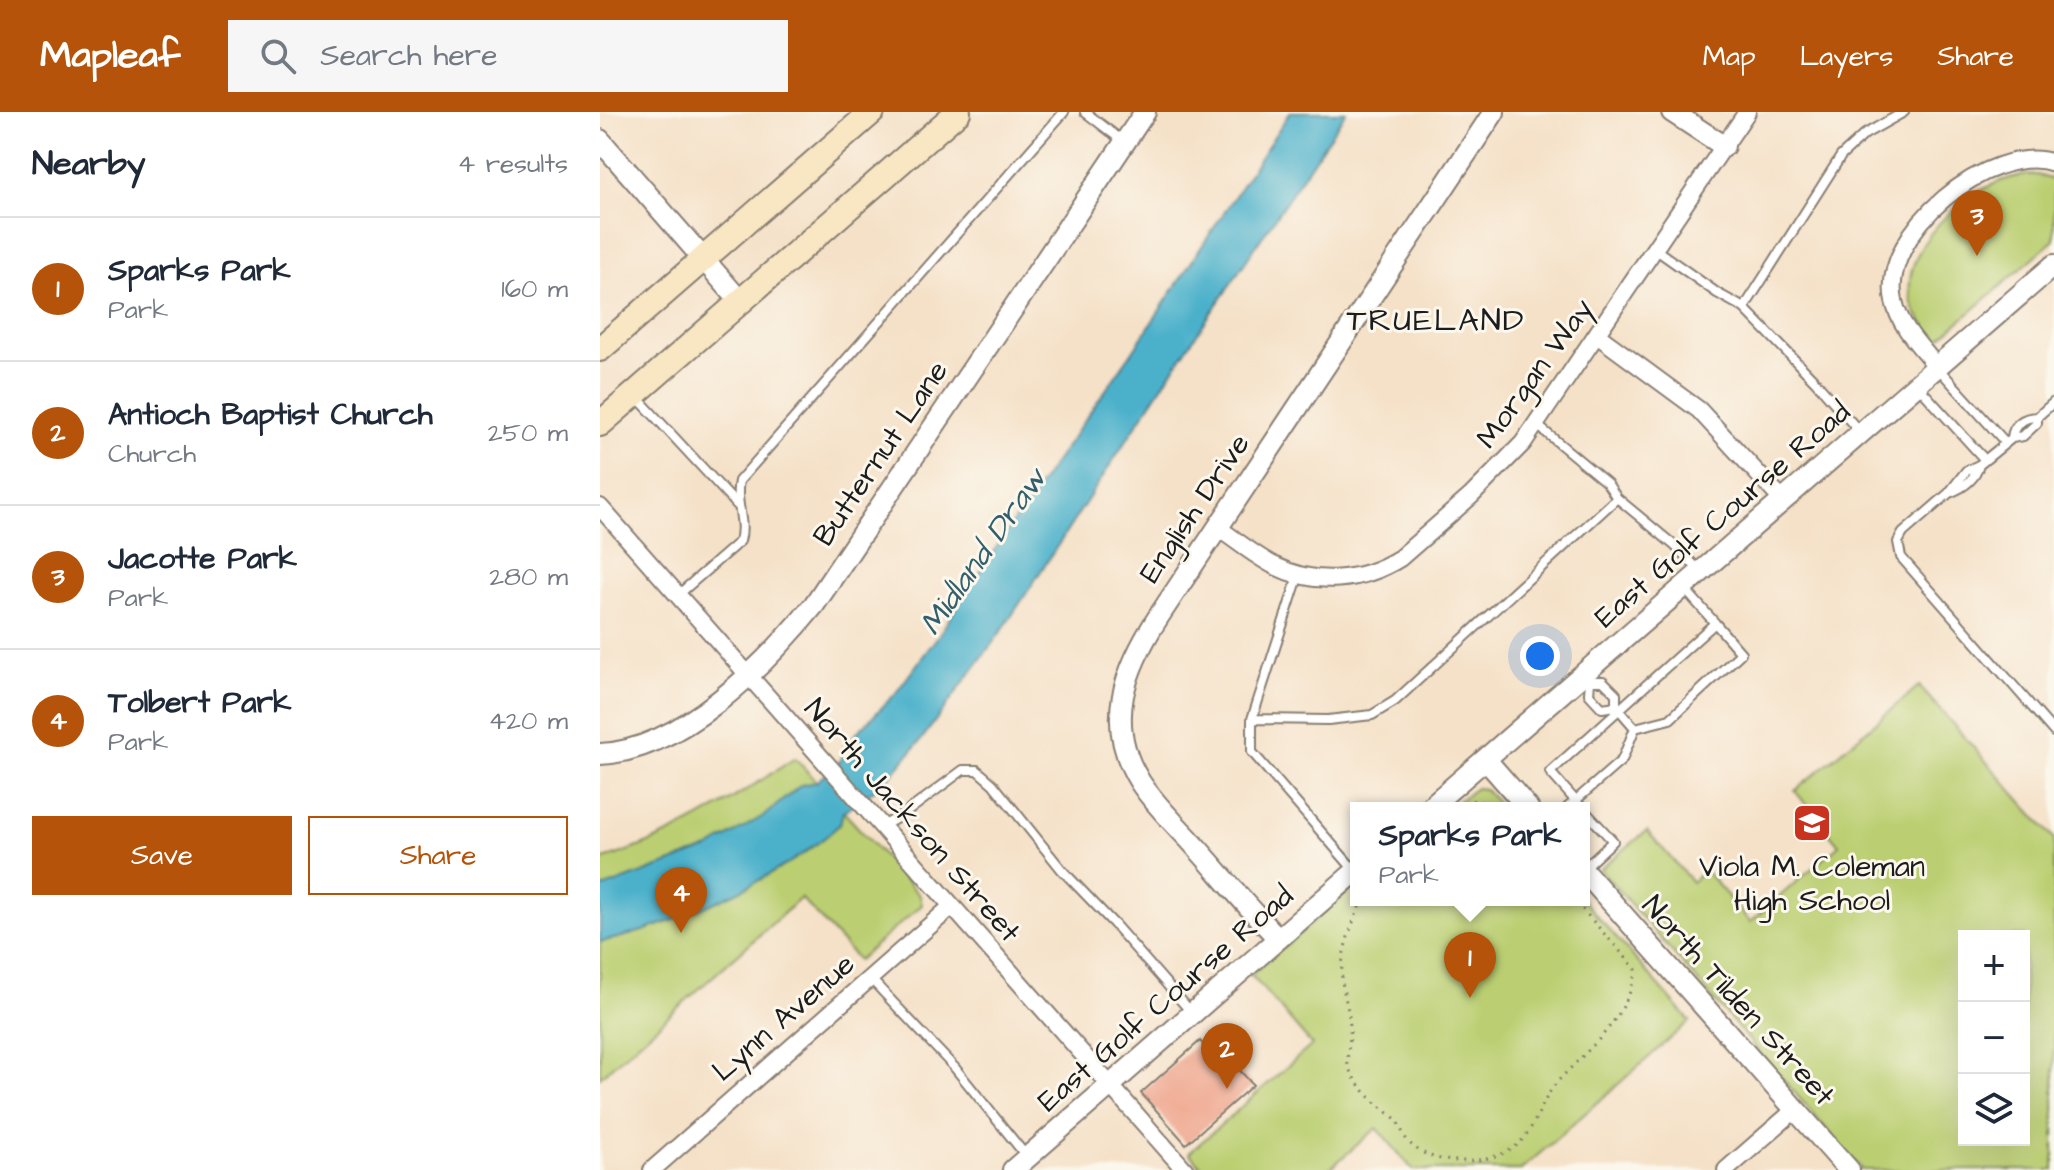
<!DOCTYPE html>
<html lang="en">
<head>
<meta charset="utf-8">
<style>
  :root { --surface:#fff; --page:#f6f6f7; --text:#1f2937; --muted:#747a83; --line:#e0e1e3; --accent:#b45309 }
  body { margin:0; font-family:"Architects Daughter",sans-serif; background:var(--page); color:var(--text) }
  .controls { position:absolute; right:24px; bottom:24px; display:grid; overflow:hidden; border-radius:0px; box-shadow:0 8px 32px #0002 }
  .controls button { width:72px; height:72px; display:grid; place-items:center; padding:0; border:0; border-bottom:2px solid var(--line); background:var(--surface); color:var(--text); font:40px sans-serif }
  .you { position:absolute; left:940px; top:544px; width:28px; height:28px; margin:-20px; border:6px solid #fff; border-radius:50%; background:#1a73e8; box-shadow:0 0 0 12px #1a73e833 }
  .badge { display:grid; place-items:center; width:52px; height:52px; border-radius:50%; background:var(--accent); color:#fff; font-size:26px; font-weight:700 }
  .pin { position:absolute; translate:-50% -66px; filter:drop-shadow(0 2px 4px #0008) }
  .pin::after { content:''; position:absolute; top:42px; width:28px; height:24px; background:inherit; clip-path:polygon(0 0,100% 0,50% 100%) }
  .popup { position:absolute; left:750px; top:690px; width:240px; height:104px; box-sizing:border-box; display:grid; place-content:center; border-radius:0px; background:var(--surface); filter:drop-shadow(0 2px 6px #0005); font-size:26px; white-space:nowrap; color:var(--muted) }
  .popup b { font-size:30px; color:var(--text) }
  .popup::after { content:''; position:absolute; left:50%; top:100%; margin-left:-16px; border:16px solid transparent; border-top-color:var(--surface) }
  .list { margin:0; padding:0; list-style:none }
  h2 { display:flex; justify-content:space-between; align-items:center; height:104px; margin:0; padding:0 32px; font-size:34px }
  h2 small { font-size:26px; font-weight:400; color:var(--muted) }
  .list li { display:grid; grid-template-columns:52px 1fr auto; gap:24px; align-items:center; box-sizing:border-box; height:144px; padding:0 32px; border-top:2px solid var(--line) }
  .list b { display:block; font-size:30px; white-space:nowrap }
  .list p { margin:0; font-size:26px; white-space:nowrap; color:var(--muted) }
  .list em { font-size:26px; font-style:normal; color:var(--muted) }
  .actions { display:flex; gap:16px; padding:24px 32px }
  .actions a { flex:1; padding:18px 0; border:2px solid var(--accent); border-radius:0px; text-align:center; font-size:28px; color:var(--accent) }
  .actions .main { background:var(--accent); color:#fff }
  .icon { flex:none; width:44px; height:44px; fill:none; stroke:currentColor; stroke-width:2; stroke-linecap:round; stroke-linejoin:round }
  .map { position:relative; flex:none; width:1454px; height:1058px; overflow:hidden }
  header { display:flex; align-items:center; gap:48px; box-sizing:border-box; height:112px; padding:0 40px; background:var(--accent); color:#fff }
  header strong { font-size:38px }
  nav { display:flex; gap:44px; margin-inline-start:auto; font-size:28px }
  .search { width:560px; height:72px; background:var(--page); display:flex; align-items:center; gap:20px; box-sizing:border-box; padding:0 28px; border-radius:0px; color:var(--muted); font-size:30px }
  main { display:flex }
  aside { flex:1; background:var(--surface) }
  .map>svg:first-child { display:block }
</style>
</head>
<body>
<header>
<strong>Mapleaf</strong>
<div class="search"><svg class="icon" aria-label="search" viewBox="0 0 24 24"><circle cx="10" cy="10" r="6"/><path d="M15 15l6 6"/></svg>Search here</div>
<nav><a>Map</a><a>Layers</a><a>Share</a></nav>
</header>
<main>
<aside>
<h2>Nearby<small>4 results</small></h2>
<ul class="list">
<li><span class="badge">1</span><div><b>Sparks Park</b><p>Park</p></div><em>160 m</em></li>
<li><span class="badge">2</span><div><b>Antioch Baptist Church</b><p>Church</p></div><em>250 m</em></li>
<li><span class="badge">3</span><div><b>Jacotte Park</b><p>Park</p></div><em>280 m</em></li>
<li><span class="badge">4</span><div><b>Tolbert Park</b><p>Park</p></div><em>420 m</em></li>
</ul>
<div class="actions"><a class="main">Save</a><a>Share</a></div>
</aside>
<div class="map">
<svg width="1454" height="1058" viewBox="0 0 1454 1058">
  <rect width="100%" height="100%" fill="#fbf7ec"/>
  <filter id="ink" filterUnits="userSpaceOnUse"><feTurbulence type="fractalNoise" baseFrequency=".0125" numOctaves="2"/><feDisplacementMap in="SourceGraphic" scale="16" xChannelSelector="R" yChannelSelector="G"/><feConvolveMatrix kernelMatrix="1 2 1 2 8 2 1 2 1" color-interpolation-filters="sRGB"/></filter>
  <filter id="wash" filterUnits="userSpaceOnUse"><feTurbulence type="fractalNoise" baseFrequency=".006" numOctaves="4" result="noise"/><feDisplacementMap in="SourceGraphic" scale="32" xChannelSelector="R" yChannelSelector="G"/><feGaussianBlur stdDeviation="1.8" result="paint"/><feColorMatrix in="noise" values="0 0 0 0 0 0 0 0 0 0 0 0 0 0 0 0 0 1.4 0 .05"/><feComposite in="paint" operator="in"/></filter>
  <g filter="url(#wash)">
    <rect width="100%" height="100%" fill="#f5e1c8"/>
    <!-- green -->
    <path fill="#bbcf72" stroke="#6c7647" stroke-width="2" fill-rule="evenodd" d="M1437,63L1454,68V128L1338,228C1327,216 1315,204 1311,188C1298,129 1382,59 1437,63Z
      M1319,574L1454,726V1058H1262L1000,757L1047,719L1092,770L1105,758L1150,810L1239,733L1195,679ZM1364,824H1424V1028H1364Z
      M195,646L320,784L322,793L258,848L201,786L0,965V748C72,728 134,687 195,646Z
      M876,676L885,677L902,696H849Z
      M756,774V788H983L1090,909L921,1058H813L777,1016L728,1058H604L589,1041L712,933L651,863Z"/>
    <!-- water -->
    <path fill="#4cb1cb" stroke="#346674" stroke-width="2" d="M690,0H746L564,271L405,514L322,627L280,676L268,681L243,700L240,712C190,761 69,817 0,830V777L109,736L165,703L201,673L216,670L241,648L245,633L295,582L338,524L413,410L531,242Z"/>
    <g id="blocks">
      <!-- building -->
      <path fill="#ee9d83" d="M600,929L627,960L635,953L653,973L586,1032L541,981Z"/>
    </g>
  </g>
  <g filter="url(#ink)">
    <use href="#blocks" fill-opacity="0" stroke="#887e72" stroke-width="2"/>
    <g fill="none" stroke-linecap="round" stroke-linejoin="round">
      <!-- service casing -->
      <g stroke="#887e72" stroke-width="12">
        <path id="service" d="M485,0L524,30
          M1055,137L1117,181L1144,196L1216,270L1259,319
          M1144,196L1241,44L1265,22L1304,0
          M1337,255L1406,331
          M1317,273L1385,348
          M35,283L137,393
          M1454,290L1437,305V311L1423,324L1412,326L1379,353L1366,359L1349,381L1303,421L1298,430L1301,445L1454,620
          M1412,326C1413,312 1424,305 1437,305
          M1349,381C1363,376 1375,368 1379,353
          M1017,386L1075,434L1101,460
          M699,462L652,607V640L755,759
          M1084,476L1115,511
          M78,483L140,429C146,409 134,389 139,369L464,0
          M990,569H1003L1016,582V594L1002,596L989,582Z
          M652,607L728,608L772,603L795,589L1017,386L1007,371L937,313
          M967,696L1022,648L1035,616L1016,594
          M982,696L950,660L1115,511L1141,541L1070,607L1035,616
          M984,698L1013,729L984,756
          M281,715L304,702L363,658H377L393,672L462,758L514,812L592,901
          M270,866L355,956L427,1045"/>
      </g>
      <!-- minor casing -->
      <g stroke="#887e72" stroke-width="20">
        <path id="minor" d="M997,223L1099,298L1183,389
          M1337,255C1321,235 1300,215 1294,189C1279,121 1390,29 1454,51
          M0,395L585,1058
          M618,416C636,428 655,444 675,454C715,474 762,470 800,446L871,384L923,331L1147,0
          M52,1058L351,795
          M1126,1058L1196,997"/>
      </g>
      <!-- tertiary casing -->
      <g stroke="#887e72" stroke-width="24">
        <path id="tertiary" d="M1072,0L1124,34
          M0,28L140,189
          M0,642C81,639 166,552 214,493L545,0
          M886,648L928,696
          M829,696L1454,153
          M984,759L1249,1058
          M678,826C646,794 618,759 588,726C571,708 553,690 540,670C503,611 525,556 559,504L894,0
          M413,1058L756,759"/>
      </g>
      <!-- secondary casing -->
      <g stroke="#887e72" stroke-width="28">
        <path id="secondary" d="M0,237L272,0
          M0,312L358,0"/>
      </g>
      <!-- path -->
      <path stroke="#887e72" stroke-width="3" stroke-dasharray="2 6" stroke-linecap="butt" d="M859,696L868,688L882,690L892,696
        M764,788L760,793C750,818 740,841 742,869C744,885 750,900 750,917C751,928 746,942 748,953C753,972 777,992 791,1003C800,1009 801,1020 807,1028C828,1054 876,1053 904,1041C934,1029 938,991 958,969C990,935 1028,907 1036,857L974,788"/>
      <!-- service -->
      <use href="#service" stroke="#fff" stroke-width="8"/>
      <!-- minor -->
      <use href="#minor" stroke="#fff" stroke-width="16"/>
      <!-- tertiary -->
      <use href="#tertiary" stroke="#fff" stroke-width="20"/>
      <!-- secondary -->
      <use href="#secondary" stroke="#f9e7c3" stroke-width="24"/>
    </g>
  </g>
  <!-- icons -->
  <defs>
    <g id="school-square" transform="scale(2)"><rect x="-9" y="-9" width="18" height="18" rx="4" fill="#c8321e" stroke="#fbf7ec"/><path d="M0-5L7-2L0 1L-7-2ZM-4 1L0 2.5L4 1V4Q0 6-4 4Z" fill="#fff"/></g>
  </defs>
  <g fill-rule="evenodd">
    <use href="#school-square" x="1212" y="711"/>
  </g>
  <g text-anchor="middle" stroke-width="6" stroke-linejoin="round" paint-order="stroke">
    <!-- street labels -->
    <g font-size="30" fill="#1c1c1c" stroke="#fbf7ec">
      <text transform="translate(934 261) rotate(-54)" y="10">Morgan Way</text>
      <text transform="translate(280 341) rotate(-56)" y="10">Butternut Lane</text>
      <text transform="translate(594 396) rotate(-56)" y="10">English Drive</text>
      <text transform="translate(1122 402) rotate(-41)" y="10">East Golf Course Road</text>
      <text transform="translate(313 708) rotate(49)" y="10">North Jackson Street</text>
      <text transform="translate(565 886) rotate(-41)" y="10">East Golf Course Road</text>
      <text transform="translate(1139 888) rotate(48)" y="10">North Tilden Street</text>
      <text transform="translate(183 905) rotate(-41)" y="10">Lynn Avenue</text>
    </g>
    <!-- poi labels -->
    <g font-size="30" fill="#1c1c1c" stroke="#fbf7ec">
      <text x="1212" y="764">Viola M. Coleman<tspan x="1212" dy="34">High School</tspan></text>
    </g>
    <!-- neighbourhood labels -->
    <g font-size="32" letter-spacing="2" fill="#1c1c1c" stroke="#fbf7ec">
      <text x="836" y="218">TRUELAND</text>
    </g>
    <!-- water labels -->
    <g font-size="32" font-style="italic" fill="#325f6b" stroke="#fbf7ec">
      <text transform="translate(382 439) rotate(-55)" y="11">Midland Draw</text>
    </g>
  </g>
</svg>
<div class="controls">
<button>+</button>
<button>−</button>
<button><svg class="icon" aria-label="layers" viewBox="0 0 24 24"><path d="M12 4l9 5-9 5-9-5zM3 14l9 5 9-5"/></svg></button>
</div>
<div class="you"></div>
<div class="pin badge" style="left:870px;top:886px">1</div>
<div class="popup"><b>Sparks Park</b>Park</div>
<div class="pin badge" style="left:627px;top:977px">2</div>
<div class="pin badge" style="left:1377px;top:144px">3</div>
<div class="pin badge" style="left:81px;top:821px">4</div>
</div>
</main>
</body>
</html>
